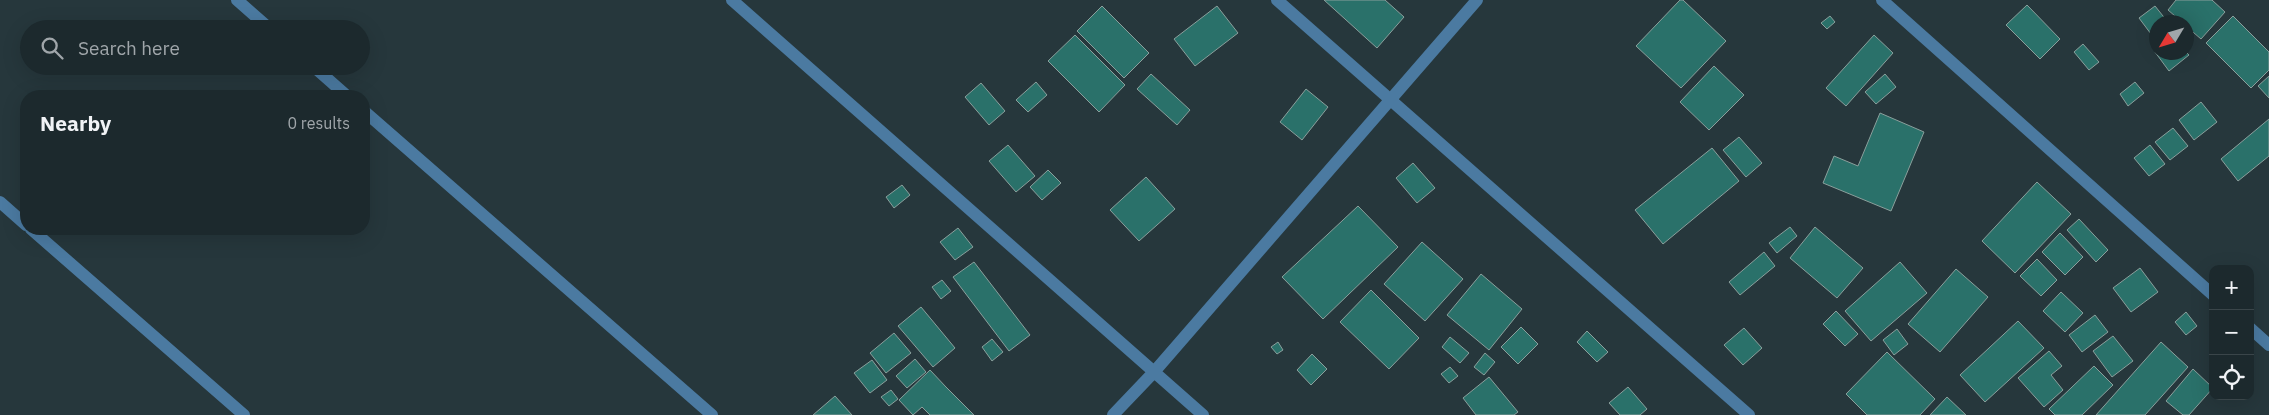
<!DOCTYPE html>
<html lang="en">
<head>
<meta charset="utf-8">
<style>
  :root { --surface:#1c292d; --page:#293539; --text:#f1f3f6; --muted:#a0a6aa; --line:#3a4549 }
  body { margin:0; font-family:"IBM Plex Sans",sans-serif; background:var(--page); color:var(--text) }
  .controls { position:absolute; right:15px; bottom:15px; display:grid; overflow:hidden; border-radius:10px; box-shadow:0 5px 20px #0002 }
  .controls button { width:45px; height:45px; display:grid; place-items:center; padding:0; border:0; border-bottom:1px solid var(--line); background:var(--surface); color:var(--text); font:25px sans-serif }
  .compass { position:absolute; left:2149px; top:15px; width:45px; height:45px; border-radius:50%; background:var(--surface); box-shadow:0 5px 20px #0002; rotate:232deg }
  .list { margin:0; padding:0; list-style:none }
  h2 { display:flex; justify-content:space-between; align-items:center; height:65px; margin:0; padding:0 20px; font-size:21px }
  h2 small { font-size:16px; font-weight:400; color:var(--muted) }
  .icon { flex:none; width:28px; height:28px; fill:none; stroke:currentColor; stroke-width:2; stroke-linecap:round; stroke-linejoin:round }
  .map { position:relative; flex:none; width:2269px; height:415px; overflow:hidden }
  .search { position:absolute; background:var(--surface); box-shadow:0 5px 20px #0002; left:20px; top:20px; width:350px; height:55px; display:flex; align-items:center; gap:12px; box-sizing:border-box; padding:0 18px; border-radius:28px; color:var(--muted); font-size:19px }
  .panel { position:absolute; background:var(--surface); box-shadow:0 5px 20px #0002; left:20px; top:90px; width:350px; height:145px; border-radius:20px }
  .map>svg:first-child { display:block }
</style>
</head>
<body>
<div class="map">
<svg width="2269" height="415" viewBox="0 0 2269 415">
  <rect width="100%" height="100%" fill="#26373c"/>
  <!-- building -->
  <path fill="#2a716a" stroke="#8a9f9c" d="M1324,0H1385L1404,17L1377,48Z
    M1680,0H1683L1726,41L1681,88L1636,46Z
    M2176,0H2212L2225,12L2201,39L2186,26V22H2182L2168,10Z
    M2027,5L2060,39L2040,59L2006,25Z
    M1102,6L1149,53L1124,78L1077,31Z
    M1217,6L1238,33L1195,66L1174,39Z
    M2155,6L2167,21L2156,22V29L2151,34L2139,18Z
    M1830,16L1835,22L1827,29L1821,23Z
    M2233,16L2269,52V70L2251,88L2206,43Z
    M1075,35L1125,85L1099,112L1048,61Z
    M1874,35L1893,53L1846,106L1826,88Z
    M2083,44L2099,62L2089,70L2074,52Z
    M2155,52H2186L2189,55L2169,71Z
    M1714,66L1744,95L1709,130L1680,102Z
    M1151,74L1190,110L1177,125L1137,89Z
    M1885,74L1896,87L1876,104L1865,92Z
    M2269,76V98L2258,86Z
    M1036,82L1047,95L1028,112L1016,100Z
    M2135,82L2144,93L2128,106L2120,94Z
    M981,83L1005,111L989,125L965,97Z
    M1306,89L1328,107L1302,140L1280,122Z
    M2201,102L2217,122L2194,140L2179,120Z
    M1880,113L1924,132L1891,211L1823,183L1834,156L1858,166Z
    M2269,119V156L2238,181L2221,159Z
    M2173,128L2188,146L2170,160L2155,142Z
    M1739,137L1762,163L1746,177L1723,150Z
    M1008,145L1035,176L1016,192L989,161Z
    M2150,145L2165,164L2149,176L2134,158Z
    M1712,148L1739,181L1663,244L1635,210Z
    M1413,163L1435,188L1417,203L1396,178Z
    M1048,170L1061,183L1042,200L1030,187Z
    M1146,177L1175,209L1139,241L1110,210Z
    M2037,182L2071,214L2015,273L1982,241Z
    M902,185L910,195L894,208L886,197Z
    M1358,206L1398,247L1323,319L1282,277Z
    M2079,219L2108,250L2096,262L2067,230Z
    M1790,227L1797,236L1777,253L1769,243Z
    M1815,227L1863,268L1837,298L1790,258Z
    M958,228L973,247L955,260L940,242Z
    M2060,233L2083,257L2065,275L2042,252Z
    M1422,242L1463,279L1425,321L1384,284Z
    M1764,252L1775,266L1740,295L1729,282Z
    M2037,259L2057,280L2041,296L2020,276Z
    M974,262L1030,335L1009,351L953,277Z
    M1900,262L1927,293L1871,341L1845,311Z
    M2140,268L2158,292L2131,312L2113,288Z
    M1956,269L1988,297L1940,352L1908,324Z
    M1481,274L1522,309L1489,350L1447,315Z
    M942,280L951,291L941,299L932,287Z
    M1371,290L1419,338L1389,369L1340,322Z
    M2061,292L2083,313L2065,332L2043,311Z
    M921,307L955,348L933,367L898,326Z
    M1836,311L1858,334L1845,346L1823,324Z
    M2186,312L2197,326L2186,335L2175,322Z
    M2095,315L2108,332L2082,352L2069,335Z
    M2018,321L2044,348L1985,402L1960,375Z
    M1521,327L1538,344L1518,364L1501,347Z
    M1744,328L1762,348L1743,365L1724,345Z
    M1897,329L1908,344L1894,355L1883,340Z
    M1587,331L1608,352L1597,362L1577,342Z
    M894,333L911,353L886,373L870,353Z
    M2113,336L2133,361L2112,377L2093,351Z
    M1450,337L1469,353L1460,363L1442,347Z
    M992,339L1003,352L992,361L982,347Z
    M1278,342L1283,350L1277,354L1271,347Z
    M2161,342L2188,367L2145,415H2096Z
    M2049,351L2062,366L2051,375L2063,390L2044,407L2018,378Z
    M1887,352L1935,399L1920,415H1867L1846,394Z
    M1485,353L1495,362L1484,375L1474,367Z
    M1312,354L1327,369L1311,385L1297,370Z
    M915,359L926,372L907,388L896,376Z
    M872,360L887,380L870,393L854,373Z
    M2094,366L2113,385L2082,415H2055L2049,409Z
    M1450,367L1458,376L1449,383L1441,374Z
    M2193,369L2213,388L2189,415H2183L2166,401Z
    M930,370L946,387L974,415H930L922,407L913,415L899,400Z
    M1489,377L1518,412L1514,415H1476L1463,398Z
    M1628,387L1647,409L1640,415H1620L1609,403Z
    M891,390L898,399L889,406L881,397Z
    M835,396L852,415H813Z
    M1947,397L1966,415H1930Z"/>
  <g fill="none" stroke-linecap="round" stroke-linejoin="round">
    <!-- street -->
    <path stroke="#4b7aa1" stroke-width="12" d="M237,0L270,29
      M732,0L1203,415
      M1277,0L1749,415
      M1882,0L2213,295
      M313,66L347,96
      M364,111L712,415
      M0,202L26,225
      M31,229L244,415
      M2250,328L2269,345
      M1113,415L1154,372L1477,0"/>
  </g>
</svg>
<div class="controls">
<button>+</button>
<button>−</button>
<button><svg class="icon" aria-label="locate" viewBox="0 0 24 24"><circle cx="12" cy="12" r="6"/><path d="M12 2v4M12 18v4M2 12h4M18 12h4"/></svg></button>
</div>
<svg class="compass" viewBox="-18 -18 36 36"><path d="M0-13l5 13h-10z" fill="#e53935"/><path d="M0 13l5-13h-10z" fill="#a0a6aa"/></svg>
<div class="search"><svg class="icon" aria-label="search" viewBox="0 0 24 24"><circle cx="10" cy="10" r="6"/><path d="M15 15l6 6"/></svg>Search here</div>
<section class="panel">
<h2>Nearby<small>0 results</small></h2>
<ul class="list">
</ul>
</section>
</div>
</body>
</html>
